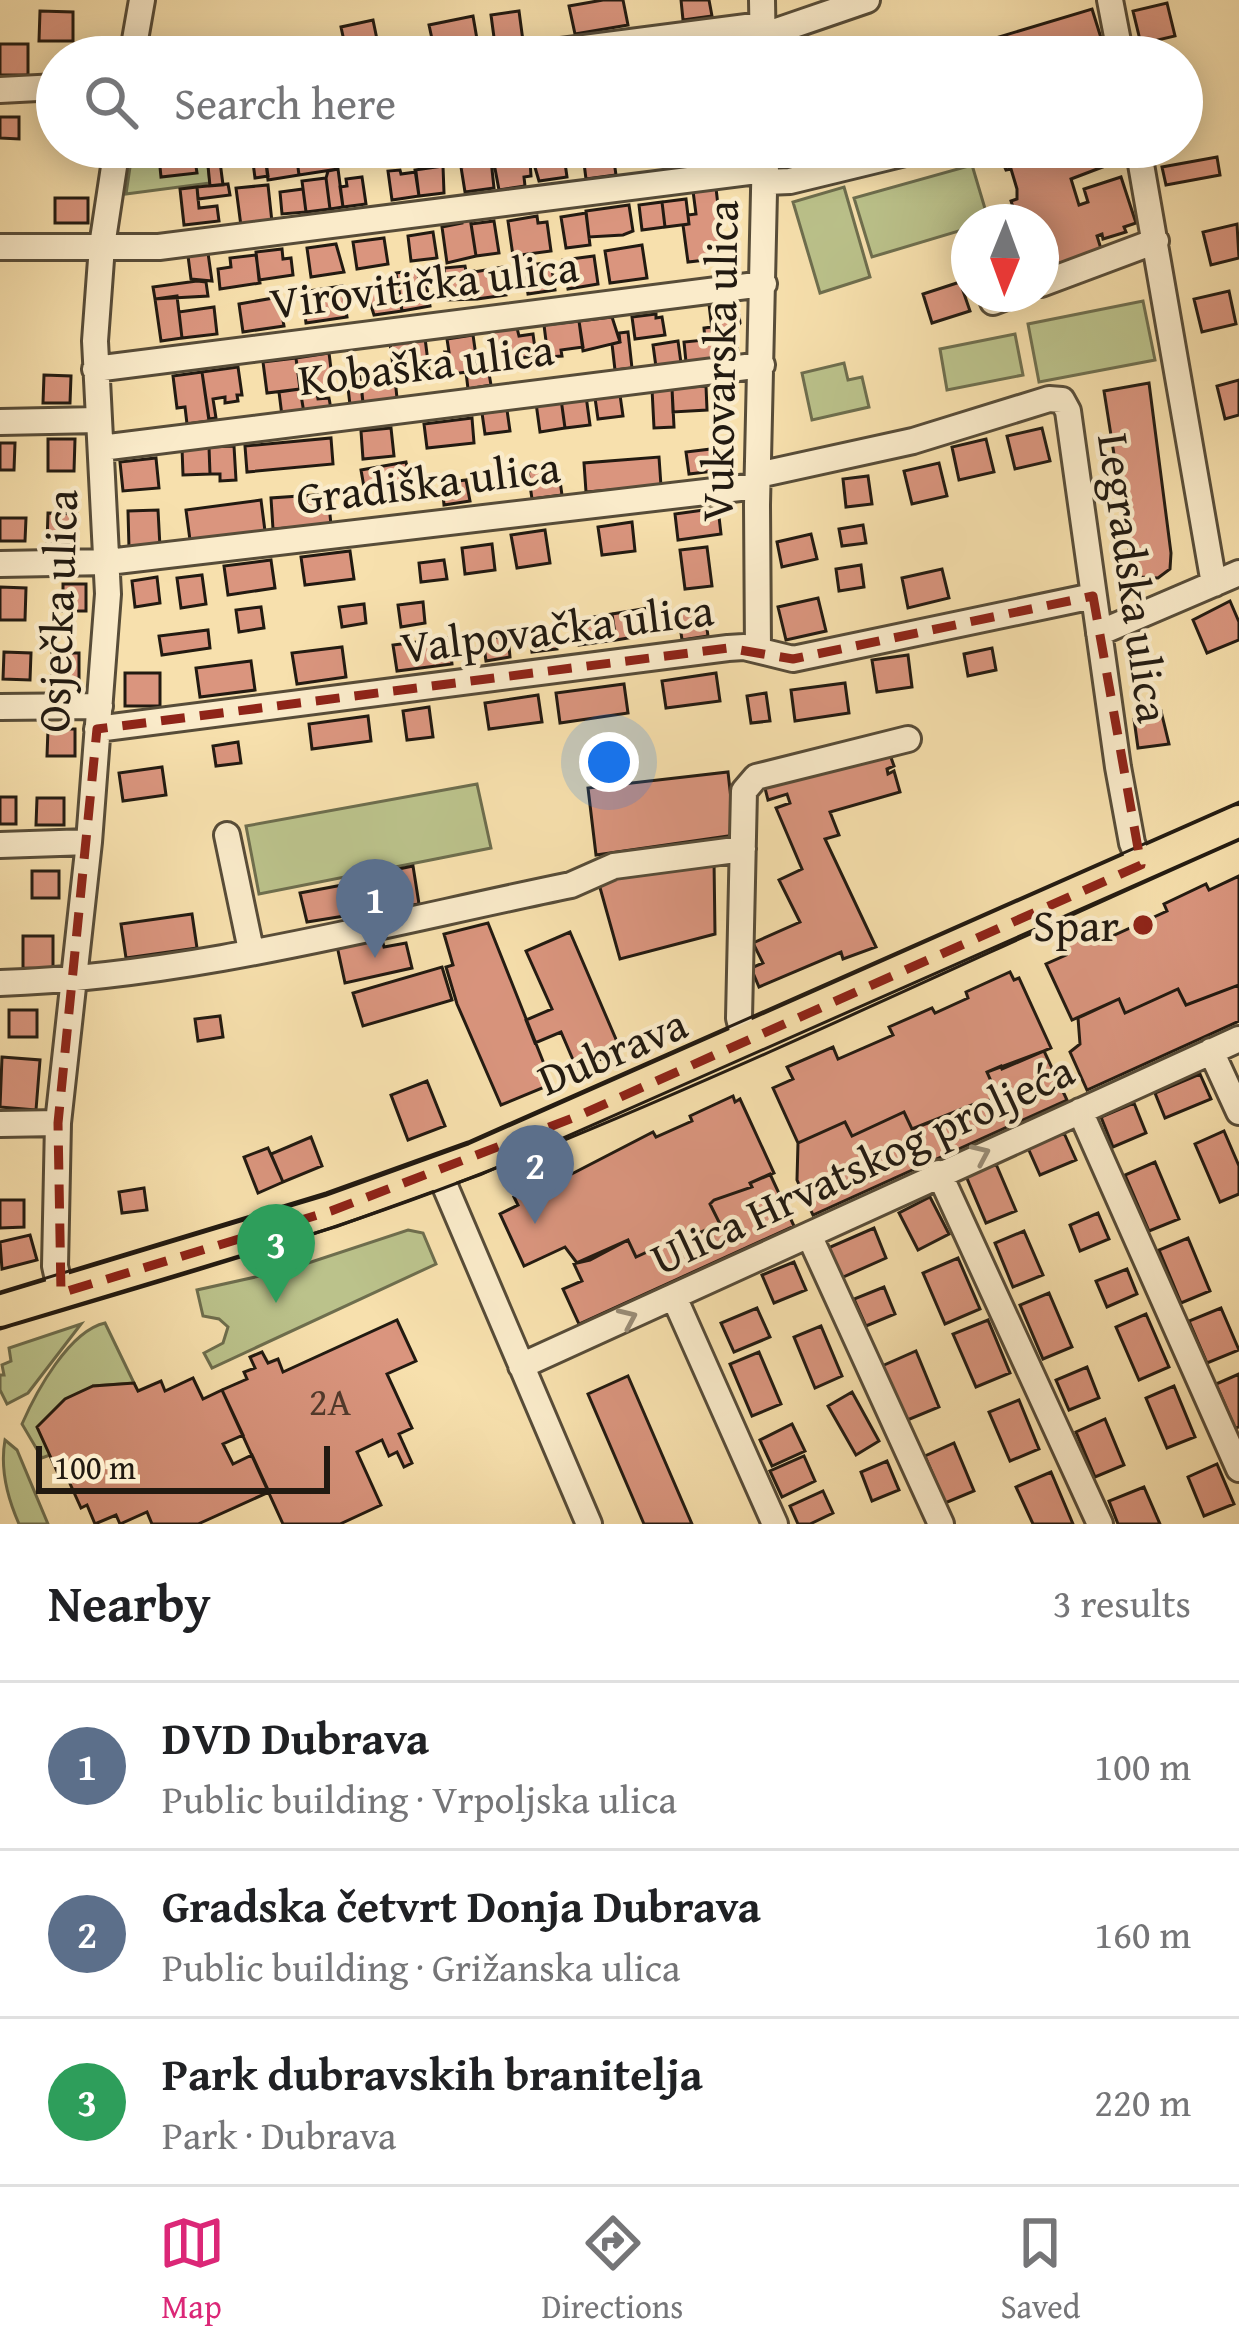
<!DOCTYPE html>
<html lang="en">
<head>
<meta charset="utf-8">
<style>
  :root { --surface:#fff; --page:#f6f6f6; --text:#202124; --muted:#757577; --line:#e0e0e0; --accent:#db2777 }
  body { margin:0; font-family:"Gentium Book Plus",serif; background:var(--page); color:var(--text) }
  .compass { position:absolute; left:951px; top:204px; width:108px; height:108px; border-radius:50%; background:var(--surface); box-shadow:0 6px 30px #0003; rotate:181deg }
  .scale { position:absolute; left:36px; bottom:30px; width:294px; box-sizing:border-box; padding-left:12px; border:6px solid #221a11; border-top:0; font-size:33px; line-height:42px; white-space:nowrap; color:#221a11; -webkit-text-stroke:9px #faebca; paint-order:stroke }
  .you { position:absolute; left:609px; top:762px; width:42px; height:42px; margin:-30px; border:9px solid #fff; border-radius:50%; background:#1a73e8; box-shadow:0 0 0 18px #1a73e833 }
  .badge { display:grid; place-items:center; width:78px; height:78px; border-radius:50%; background:var(--accent); color:#fff; font-size:39px; font-weight:700 }
  .pin { position:absolute; translate:-50% -99px; filter:drop-shadow(0 3px 6px #0008) }
  .pin::after { content:''; position:absolute; top:63px; width:42px; height:36px; background:inherit; clip-path:polygon(0 0,100% 0,50% 100%) }
  .list { margin:0; padding:0; list-style:none }
  h2 { display:flex; justify-content:space-between; align-items:center; height:156px; margin:0; padding:0 48px; font-size:51px }
  h2 small { font-size:39px; font-weight:400; color:var(--muted) }
  .list li { display:grid; grid-template-columns:78px 1fr auto; gap:36px; align-items:center; box-sizing:border-box; height:168px; padding:0 48px; border-top:3px solid var(--line) }
  .list b { display:block; font-size:45px; white-space:nowrap }
  .list p { margin:0; font-size:39px; white-space:nowrap; color:var(--muted) }
  .list em { font-size:39px; font-style:normal; color:var(--muted) }
  .icon { flex:none; width:66px; height:66px; fill:none; stroke:currentColor; stroke-width:2; stroke-linecap:round; stroke-linejoin:round }
  .map { position:relative; flex:none; width:1239px; height:1524px; overflow:hidden }
  .search { position:absolute; background:var(--surface); box-shadow:0 6px 30px #0003; left:36px; right:36px; top:36px; height:132px; display:flex; align-items:center; gap:30px; box-sizing:border-box; padding:0 42px; border-radius:66px; color:var(--muted); font-size:45px }
  .sheet { height:660px; background:var(--surface) }
  nav { display:flex; justify-content:space-around; align-items:center; box-sizing:border-box; height:168px; border-top:3px solid var(--line); background:var(--surface); font-size:33px; color:var(--muted) }
  nav a { display:grid; justify-items:center; gap:6px }
  nav .on { color:var(--accent) }
  .map>svg:first-child { display:block }
</style>
</head>
<body>
<div class="map">
<svg width="1239" height="1524" viewBox="0 0 1239 1524">
  <rect width="100%" height="100%" fill="#f7e0ad"/>
  <filter id="stains"><feTurbulence type="fractalNoise" baseFrequency=".00167" numOctaves="4"/><feColorMatrix values="0 0 0 0 .2 0 0 0 0 .09 0 0 0 0 .02 0 0 0 .5 -.17"/></filter>
  <radialGradient id="worn" r=".72"><stop offset=".6" stop-color="#630" stop-opacity="0"/><stop offset="1" stop-color="#630" stop-opacity=".3"/></radialGradient>
  <!-- green -->
  <path fill="#bbc28b" stroke="#6e6e4e" stroke-width="3" d="M133,147H206L210,183L126,194Z
    M972,165L989,222H969V228L872,257L854,198Z
    M844,187L870,277L820,293L793,202Z
    M1143,301L1155,360L1039,382L1028,324Z
    M1015,334L1023,375L947,390L940,349Z
    M844,363L848,380L862,377L869,407L812,420L802,373Z
    M477,784L491,848L259,894L246,826Z
    M408,1230L423,1233L436,1264L212,1368L204,1353L223,1343L228,1327L219,1319L203,1316L197,1290L287,1270Z
    M105,1323L134,1383L93,1386L50,1455L42,1458L22,1424C36,1392 69,1331 105,1323Z
    M81,1324L28,1393L7,1404L0,1390V1375H4L2,1365L11,1361L9,1348Z
    M5,1440L17,1450L48,1524H19C7,1497 0,1468 5,1440Z"/>
  <!-- building -->
  <path fill="#da957e" stroke="#221a11" stroke-width="3" d="M603,0H623L628,25L575,34L569,6Z
    M681,0H709L712,16L683,20Z
    M1167,3L1175,36L1141,44L1133,11Z
    M1092,9L1107,57H984L993,54L989,40Z
    M40,11L73,12V41H39Z
    M519,11L523,41L495,45L491,15Z
    M473,16L478,45L435,53L429,25Z
    M373,20L379,49L347,55L341,27Z
    M289,41L293,57H221L220,55Z
    M0,44H28V75H0Z
    M0,117H19V139L0,138Z
    M158,147H193L197,173L161,177Z
    M251,147H264L268,176L255,178Z
    M529,147H576L577,154L564,156L567,177L539,181Z
    M529,147L531,176L524,177L525,186L499,190L491,147Z
    M582,147H612L616,175L586,179Z
    M655,147H689L690,159L657,163Z
    M996,147H1035L1037,155L1063,147H1117L1121,160L1071,179L1079,205L1088,202L1084,189L1121,177L1136,223L1124,227L1126,232L1103,239L1102,234L1097,236L1102,252L1041,271V222H1018L1011,201L1017,199V189L1011,169L1006,170Z
    M219,154L223,185L210,186L207,156Z
    M336,154L338,169L299,175L297,160Z
    M1217,157L1220,175L1166,185L1162,167Z
    M297,160L299,175L268,180L266,163Z
    M491,160L494,188L465,192L461,167L467,166V163Z
    M443,166L444,193L419,196L415,170Z
    M338,169L343,207L330,209L326,178L328,171Z
    M400,170L401,174L416,172L419,196L392,200L388,171Z
    M362,177L366,204L343,207L340,187L347,186L346,179Z
    M326,178L330,209L306,212L302,181Z
    M228,184L230,195L198,199L197,187Z
    M268,185L272,222L241,226L236,188Z
    M197,187L199,208L217,206L219,221L184,225L180,189Z
    M716,188L724,258L688,262L683,225L689,224L688,215L696,214L693,191Z
    M303,189L306,212L282,214L280,192Z
    M55,198H88V223H55Z
    M686,199L689,224L665,227L662,202Z
    M662,202L665,227L642,230L639,205Z
    M629,205L633,231L623,235L589,237L586,211Z
    M586,213L590,245L566,248L561,217Z
    M537,216L538,223L547,222L551,251L513,256L508,221Z
    M470,217L476,256L447,263L442,227L462,223V218Z
    M494,221L499,253L476,256L471,224Z
    M1237,224L1239,258L1211,265L1203,232Z
    M433,232L437,258L411,261L408,236Z
    M384,238L388,264L357,269L353,242Z
    M336,244L344,272L311,277L307,248Z
    M642,245L647,278L610,283L605,251Z
    M282,249L283,259L291,258L293,275L259,280L256,252Z
    M208,253L212,281L191,279L188,256Z
    M256,255L260,283L220,289L218,269L231,267L230,258Z
    M594,256L598,284L568,289L563,260Z
    M551,262L555,290L528,294L524,266Z
    M465,266L466,271H474L477,299L448,300L444,268Z
    M503,267L506,295L477,299L474,272Z
    M417,270L419,278L425,277L430,306L402,311L396,273Z
    M197,281L206,282L208,296L155,299L153,287Z
    M960,282L970,311L932,323L923,294Z
    M398,284L402,311L374,315L366,289Z
    M342,286L347,317L306,323L302,292Z
    M1229,291L1236,324L1202,332L1194,299Z
    M177,296L182,338L161,341L155,299Z
    M279,297L284,326L243,332L239,304Z
    M732,301L733,312L739,315L740,323L735,330L738,352L715,355L709,304Z
    M214,307L217,334L182,338L179,312Z
    M656,314V318L662,317L665,335L635,339L632,317Z
    M612,317L620,342L583,351L579,321Z
    M579,321L583,347L561,350L562,356L548,357L544,325Z
    M712,327L716,359L686,362L684,342L705,340L704,328Z
    M517,328L519,336L533,334L536,356L495,361L491,331Z
    M628,332L632,368L615,370L612,344L620,342L619,333Z
    M473,335L477,363L473,364L474,371L452,374L445,352H449L447,339Z
    M425,338L429,370L394,374L390,343Z
    M678,341L681,363L656,367L653,345Z
    M329,353L333,385L300,389L296,358Z
    M296,358L300,389L267,393L263,362Z
    M487,362L491,385L468,389L466,372L474,371L473,364Z
    M238,367L242,395H237L238,401L225,403V397L213,399L216,418L209,419L202,372Z
    M359,368L363,403L350,405L346,370Z
    M202,372L209,421L187,424L185,407L177,408L173,376Z
    M385,372L386,380L395,379L397,398L363,403L361,383L371,382L370,374Z
    M44,375L71,376L70,403H43Z
    M1239,380V415L1225,419L1217,386Z
    M1149,383L1171,553L1170,569L1158,578L1140,577L1131,562L1104,391Z
    M706,386L707,410L673,412L672,388Z
    M316,387L318,399L329,398L331,409L304,413L300,389Z
    M672,388L674,427L654,428L652,389Z
    M300,389L304,413L282,416L279,392Z
    M620,395L623,416L598,419L595,398Z
    M586,396L590,425L565,428L561,399Z
    M561,399L565,428L540,432L536,403Z
    M507,410L510,431L485,434L482,413Z
    M472,418L474,443L427,448L424,424Z
    M391,428L394,456L363,459L361,431Z
    M1042,428L1050,461L1015,469L1007,436Z
    M331,438L333,464L247,472L245,446Z
    M48,439H75L74,471H48Z
    M986,439L994,472L959,480L952,447Z
    M0,443H15L14,470H0Z
    M234,446L236,480L220,481V474H210L209,447Z
    M209,447L210,474L183,475L182,448Z
    M711,449L714,471L689,474L686,452Z
    M659,457L661,486L586,492L584,463Z
    M156,458L159,488L123,491L120,462Z
    M406,462L410,480L364,487L361,470Z
    M939,463L947,496L912,504L904,471Z
    M558,467L562,495L532,499L528,471Z
    M868,476L872,504L846,507L843,479Z
    M466,480L470,501L444,505L442,483Z
    M328,494L331,525L273,529L271,498Z
    M261,500L265,531L190,540L186,510Z
    M718,508L721,534L678,540L675,514Z
    M158,510L160,547L129,548L128,511Z
    M48,513L77,514L76,544L47,543Z
    M0,518H26L25,541H0Z
    M632,522L635,551L602,555L598,527Z
    M863,525L866,543L842,546L839,529Z
    M545,530L550,563L517,568L511,535Z
    M811,534L817,559L782,567L777,542Z
    M492,544L495,570L465,574L462,548Z
    M707,547L712,586L685,589L680,550Z
    M350,551L354,579L305,585L301,557Z
    M271,560L275,588L228,595L224,566Z
    M444,560L447,579L421,582L419,563Z
    M861,565L864,587L839,591L836,569Z
    M942,569L949,598L908,608L902,578Z
    M202,575L206,604L181,608L177,578Z
    M157,577L160,603L135,607L132,581Z
    M63,584H86V611H63Z
    M0,587L26,588L25,620H0Z
    M818,598L826,631L786,640L778,607Z
    M1230,601L1239,622V640L1207,653L1193,620Z
    M423,602L425,623L401,627L398,605Z
    M364,604L366,623L342,627L339,607Z
    M261,607L264,628L239,632L236,610Z
    M648,608L652,634L616,640L612,614Z
    M704,608L708,636L682,640L678,611Z
    M612,614L616,640L579,645L575,620Z
    M554,627L557,649L532,652L529,630Z
    M208,630L210,648L162,655L159,636Z
    M508,636L510,657L486,661L483,639Z
    M449,638L452,664L397,671L393,645Z
    M342,647L346,677L297,684L292,653Z
    M992,648L996,670L968,676L964,654Z
    M4,652L31,653L30,680L3,679Z
    M52,653H79V680H52Z
    M908,655L912,687L877,692L872,660Z
    M251,661L255,690L200,697L196,668Z
    M125,673H160V706H125Z
    M716,673L720,701L666,708L662,681Z
    M845,683L849,713L795,721L791,690Z
    M624,684L628,713L560,723L556,693Z
    M766,693L770,721L751,723L747,696Z
    M538,695L542,722L489,729L485,703Z
    M429,707L433,737L407,740L403,711Z
    M1161,711L1169,744L1138,748L1134,719Z
    M368,716L371,741L312,749L309,724Z
    M48,729H75V756H47Z
    M238,742L241,763L216,766L213,746Z
    M888,749L894,766L887,769L888,774L894,771L900,792L830,812L839,835L825,839L876,947L843,959L841,952L759,987L751,968L763,963L753,943L800,922L779,880L802,869L776,808L790,803L787,794L768,800L764,784Z
    M162,767L166,795L123,801L119,773Z
    M728,772L735,835L596,855L588,788Z
    M0,797H16V824H0Z
    M37,798H64V825H36Z
    M714,860L715,934L620,959L597,877Z
    M413,866L419,904L307,922L300,893L390,876L389,871Z
    M32,871H59V898H32Z
    M1239,876V985L1186,1005L1178,989L1125,1013L1119,999L1072,1020L1046,964L1066,955L1060,942L1101,923L1108,938L1167,911L1164,904L1206,884L1209,890Z
    M192,914L197,948L126,958L121,924Z
    M488,923L552,1084L501,1105L457,1004L446,967L453,965L444,934Z
    M570,932L621,1051L577,1069L561,1032L535,1043L526,1020L552,1009L526,951Z
    M23,936H53V969L23,968Z
    M381,936L384,947L406,943L412,968L345,983L337,946Z
    M442,967L452,1000L363,1026L353,993Z
    M1010,972L1014,980L1019,978L1051,1048L1002,1069L1001,1066L987,1072L998,1097L912,1129L904,1112L852,1136L845,1122L798,1143L773,1088L793,1079L787,1067L833,1047L838,1059L893,1035L889,1027L932,1008L935,1013L968,998L966,992Z
    M1239,985V1021L1087,1090L1070,1052L1080,1044L1078,1018L1119,999L1125,1013L1178,989L1186,1005Z
    M9,1010H37V1037H9Z
    M220,1016L223,1037L198,1041L195,1019Z
    M1044,1051L1067,1100L813,1215L797,1180L798,1143L845,1122L852,1136L904,1112L912,1129L974,1104L976,1107L998,1097L987,1072Z
    M2,1057L40,1060L36,1110L0,1107Z
    M1200,1074L1211,1099L1165,1118L1155,1093Z
    M427,1081L445,1126L408,1140L391,1095Z
    M733,1096L735,1102L740,1099L774,1173L750,1183L752,1187L714,1200L710,1204L720,1224L699,1233L697,1229L636,1257L628,1240L590,1260L577,1263L565,1247L524,1266L500,1214L518,1205L514,1197L526,1192L523,1186L556,1171L560,1180L653,1132L656,1137L692,1121L690,1116Z
    M1134,1103L1146,1133L1113,1147L1101,1117Z
    M1224,1131L1239,1166V1194L1220,1202L1195,1144Z
    M1064,1133L1076,1160L1040,1175L1028,1148Z
    M311,1137L322,1166L283,1182L271,1154Z
    M268,1148L283,1182L258,1193L244,1157Z
    M1155,1162L1179,1219L1149,1231L1125,1175Z
    M996,1164L1016,1211L986,1223L966,1176Z
    M770,1174L794,1226L579,1324L563,1289L582,1281L574,1264L628,1240L636,1257L697,1229L699,1233L720,1224L710,1204L714,1200L752,1187L750,1183Z
    M144,1188L147,1210L122,1213L119,1192Z
    M930,1197L949,1234L918,1250L899,1213Z
    M0,1200H24V1227L0,1228Z
    M1098,1213L1109,1239L1080,1251L1070,1225Z
    M874,1228L886,1258L841,1278L828,1248Z
    M1024,1231L1043,1275L1013,1287L995,1243Z
    M30,1235L37,1260L2,1269L0,1242Z
    M1188,1238L1210,1291L1181,1303L1159,1250Z
    M958,1258L980,1309L945,1324L923,1273Z
    M794,1262L806,1290L774,1303L762,1275Z
    M1127,1269L1137,1294L1107,1307L1096,1281Z
    M884,1287L895,1314L866,1326L854,1299Z
    M1049,1293L1072,1347L1043,1359L1020,1305Z
    M757,1308L770,1337L734,1352L721,1323Z
    M1221,1308L1239,1350L1207,1363L1189,1321Z
    M1146,1314L1169,1367L1139,1380L1116,1327Z
    M397,1320L416,1361L387,1374L412,1428L399,1434L412,1463L404,1467L397,1452L389,1456L382,1440L357,1452L381,1505L340,1524H283L222,1390L247,1379L244,1372L255,1368L250,1357L262,1352L268,1363L278,1359L283,1372Z
    M988,1320L1010,1373L976,1387L953,1334Z
    M821,1326L842,1376L815,1388L794,1337Z
    M916,1351L939,1407L905,1421L882,1366Z
    M759,1352L781,1404L752,1416L730,1364Z
    M1087,1367L1099,1398L1069,1410L1056,1380Z
    M1239,1374V1427L1235,1428L1216,1384Z
    M628,1376L692,1524H644L588,1394Z
    M193,1378L203,1399L222,1390L243,1435L223,1444L233,1464L252,1455L269,1492L198,1524H152L147,1512L120,1524L116,1515L95,1524L87,1505L81,1508L67,1477L61,1480L37,1427L65,1399L93,1386L134,1383L138,1391L161,1381L165,1391Z
    M1174,1386L1195,1437L1167,1448L1146,1398Z
    M852,1392L879,1441L856,1455L828,1406Z
    M1019,1400L1039,1449L1010,1461L989,1412Z
    M1105,1419L1124,1465L1095,1477L1076,1432Z
    M792,1424L805,1451L772,1466L760,1440Z
    M954,1443L974,1491L945,1503L925,1456Z
    M804,1456L815,1481L782,1497L770,1471Z
    M887,1461L899,1490L872,1501L861,1472Z
    M1217,1464L1234,1504L1204,1516L1188,1477Z
    M1051,1472L1073,1524H1033L1016,1487Z
    M1144,1487L1160,1524H1118L1109,1501Z
    M823,1491L833,1513L810,1524H798L790,1506Z"/>
  <g fill="none" stroke-linecap="round" stroke-linejoin="round">
    <!-- minor casing -->
    <g stroke="#574c38" stroke-width="30">
      <path id="minor" d="M762,0L763,57
        M1110,0L1121,57
        M762,36L867,0
        M132,57L142,0
        M515,57L762,25
        M0,90L57,87
        M1138,147L1214,584
        M766,182L790,181L930,147
        M0,247H159L766,170
        M1041,284L1156,241
        M993,302L1014,294
        M95,369L764,284
        M0,422L98,420
        M101,448L762,365
        M758,475L913,441L1049,399L1062,400L1068,411L1118,767L1132,843L1141,865
        M0,564L108,562L757,486
        M1099,633L1239,573
        M758,649L757,505L765,147
        M0,707L100,706
        M97,729L728,648L744,647L793,659L1093,596
        M227,835L251,950
        M0,845L89,842
        M0,983C188,977 386,923 571,885L614,866L743,849
        M745,1042L739,1018L744,791L756,777L908,739
        M1211,1051L1239,1112
        M1080,1111L1239,1469
        M0,1124L58,1123
        M439,1172L589,1524
        M939,1173L1100,1524
        M809,1235L941,1524
        M61,1293L55,1266L58,1123L89,842L108,594L95,341L102,246L117,147
        M674,1297L775,1524
        M521,1366L1239,1039"/>
    </g>
    <!-- major casing -->
    <g stroke="#221a11" stroke-width="36">
      <path id="major" d="M0,1311L331,1211L475,1159L1239,821"/>
    </g>
    <!-- minor -->
    <use href="#minor" stroke="#faebca" stroke-width="24"/>
    <!-- major -->
    <use href="#major" stroke="#f7e0ad" stroke-width="30"/>
    <!-- tram -->
    <path stroke="#221a11" stroke-width="3" d="M0,1292L326,1193L468,1142L1239,802
      M0,1329C162,1281 326,1235 483,1173C739,1072 987,951 1239,840"/>
  </g>
  <!-- one-way arrows -->
  <defs><path id="oneway-chevron" d="M-2-3.5L2.5 0L-2 3.5" fill="none" stroke-width="1.6" stroke-linecap="round" stroke-linejoin="round" transform="scale(3)"/></defs>
  <g stroke="#998d77">
    <use href="#oneway-chevron" transform="translate(981 1154) rotate(-24)"/>
    <use href="#oneway-chevron" transform="translate(628 1318) rotate(-24)"/>
  </g>
  <!-- marked area -->
  <path fill="none" stroke="#8f2418" stroke-width="9" stroke-dasharray="24 15" stroke-linejoin="round" d="M1093,596L1141,865L578,1116L331,1211L61,1293L58,1123L97,729L728,648L793,659Z"/>
  <!-- markers -->
  <circle fill="#8f2418" stroke="#faebca" stroke-width="4.5" cx="1143" cy="925" r="12"/>
  <g text-anchor="middle" stroke-width="9" stroke-linejoin="round" paint-order="stroke">
    <!-- number labels -->
    <g font-size="39" fill="#50392c">
      <text x="330" y="1415">2A</text>
    </g>
    <!-- street labels -->
    <g font-size="45" fill="#221a11" stroke="#faebca">
      <text transform="translate(424 284) rotate(-7)" y="16">Virovitička ulica</text>
      <text transform="translate(719 361) rotate(-89)" y="16">Vukovarska ulica</text>
      <text transform="translate(426 364) rotate(-7)" y="16">Kobaška ulica</text>
      <text transform="translate(428 482) rotate(-7)" y="16">Gradiška ulica</text>
      <text transform="translate(1134 578) rotate(82)" y="16">Legradska ulica</text>
      <text transform="translate(57 611) rotate(-88)" y="16">Osječka ulica</text>
      <text transform="translate(557 628) rotate(-7)" y="16">Valpovačka ulica</text>
      <text transform="translate(612 1051) rotate(-23)" y="16">Dubrava</text>
      <text transform="translate(862 1164) rotate(-25)" y="16">Ulica Hrvatskog proljeća</text>
    </g>
    <!-- poi labels -->
    <g font-size="45" fill="#221a11" stroke="#faebca" text-anchor="end">
      <text x="1119" y="941">Spar</text>
    </g>
  </g>
  <rect width="100%" height="100%" filter="url(#stains)"/>
  <rect width="100%" height="100%" fill="url(#worn)"/>
</svg>
<svg class="compass" viewBox="-18 -18 36 36"><path d="M0-13l5 13h-10z" fill="#e53935"/><path d="M0 13l5-13h-10z" fill="#757577"/></svg>
<div class="scale">100 m</div>
<div class="you"></div>
<div class="pin badge" style="left:375px;top:958px;background:#5c6f8a">1</div>
<div class="pin badge" style="left:535px;top:1224px;background:#5c6f8a">2</div>
<div class="pin badge" style="left:276px;top:1303px;background:#2e9e5b">3</div>
<div class="search"><svg class="icon" aria-label="search" viewBox="0 0 24 24"><circle cx="10" cy="10" r="6"/><path d="M15 15l6 6"/></svg>Search here</div>
</div>
<section class="sheet">
<h2>Nearby<small>3 results</small></h2>
<ul class="list">
<li><span class="badge" style="background:#5c6f8a">1</span><div><b>DVD Dubrava</b><p>Public building · Vrpoljska ulica</p></div><em>100 m</em></li>
<li><span class="badge" style="background:#5c6f8a">2</span><div><b>Gradska četvrt Donja Dubrava</b><p>Public building · Grižanska ulica</p></div><em>160 m</em></li>
<li><span class="badge" style="background:#2e9e5b">3</span><div><b>Park dubravskih branitelja</b><p>Park · Dubrava</p></div><em>220 m</em></li>
</ul>
</section>
<nav>
<a class="on"><svg class="icon" aria-label="map" viewBox="0 0 24 24"><path d="M3 6l6-2 6 2 6-2v14l-6 2-6-2-6 2zM9 4v14M15 6v14"/></svg>Map</a>
<a><svg class="icon" aria-label="directions" viewBox="0 0 24 24"><path d="M12 3l9 9-9 9-9-9zM9 14v-3h6M13 9l2 2-2 2"/></svg>Directions</a>
<a><svg class="icon" aria-label="saved" viewBox="0 0 24 24"><path d="M7 4h10v16l-5-4-5 4z"/></svg>Saved</a>
</nav>
</body>
</html>
